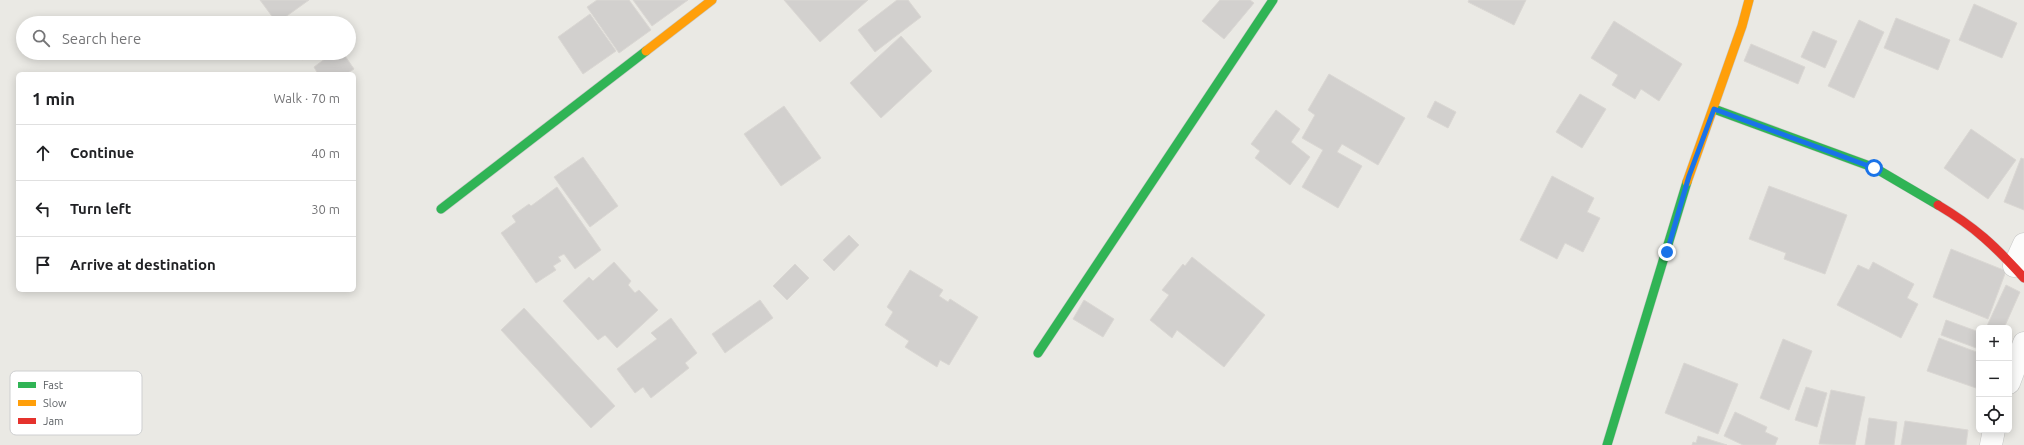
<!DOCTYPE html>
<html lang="en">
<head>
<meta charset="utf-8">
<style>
  :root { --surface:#fff; --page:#f2f2f2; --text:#202124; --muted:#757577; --line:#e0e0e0 }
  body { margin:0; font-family:Ubuntu,sans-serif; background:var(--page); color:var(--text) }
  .controls { position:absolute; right:12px; bottom:12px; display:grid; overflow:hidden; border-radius:6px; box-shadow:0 2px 10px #0003 }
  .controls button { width:36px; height:36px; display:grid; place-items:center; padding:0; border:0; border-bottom:1px solid var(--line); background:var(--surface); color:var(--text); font:20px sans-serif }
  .stop { position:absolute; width:12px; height:12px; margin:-9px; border:3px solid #1a73e8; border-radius:50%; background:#fff }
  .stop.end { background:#1a73e8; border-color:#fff; box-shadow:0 1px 4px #0008 }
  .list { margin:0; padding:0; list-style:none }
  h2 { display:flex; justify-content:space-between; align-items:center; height:52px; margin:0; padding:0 16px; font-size:17px }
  h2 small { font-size:13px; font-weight:400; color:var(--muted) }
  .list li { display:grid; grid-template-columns:26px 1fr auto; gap:12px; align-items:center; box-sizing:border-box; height:56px; padding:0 16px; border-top:1px solid var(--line) }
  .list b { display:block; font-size:15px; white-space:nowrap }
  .list em { font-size:13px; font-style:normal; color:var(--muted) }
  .icon { flex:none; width:22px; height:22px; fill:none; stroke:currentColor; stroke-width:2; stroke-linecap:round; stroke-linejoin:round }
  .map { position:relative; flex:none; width:2024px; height:445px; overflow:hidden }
  .search { position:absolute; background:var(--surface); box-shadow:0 2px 10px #0003; left:16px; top:16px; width:340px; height:44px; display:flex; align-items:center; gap:10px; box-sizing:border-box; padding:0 14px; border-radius:22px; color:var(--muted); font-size:15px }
  .panel { position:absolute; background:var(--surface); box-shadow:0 2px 10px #0003; left:16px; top:72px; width:340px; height:220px; border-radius:6px }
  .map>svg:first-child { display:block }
</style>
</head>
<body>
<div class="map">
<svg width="2024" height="445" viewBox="0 0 2024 445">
  <rect width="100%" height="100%" fill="#eae9e4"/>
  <!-- building -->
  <path fill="#d2d0ce" stroke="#dad7d3" d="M260,0H309L277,23Z
    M597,0H629L651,30L619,53L587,7Z
    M633,0H688L652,26Z
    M784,0H868L820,42Z
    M897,0H908L921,17L875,52L858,30Z
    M1220,0H1250L1254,3L1224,39L1202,21Z
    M1469,0H1526L1514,25L1468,2Z
    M1974,4L2017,23L2002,58L1959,40Z
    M590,14L616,51L583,74L558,37Z
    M1896,18L1950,40L1938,70L1884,48Z
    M1859,20L1884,32L1854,98L1828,86Z
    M1614,21L1682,64L1659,101L1641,89L1635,99L1612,85L1618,75L1591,58Z
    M1813,31L1837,41L1825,68L1801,57Z
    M901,36L932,71L881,118L850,83Z
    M1751,44L1805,67L1798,84L1744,61Z
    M297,53H312L302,60Z
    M333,53H343L354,69L346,74H318L314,67Z
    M1329,74L1405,118L1378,165L1342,144L1337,152L1362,166L1338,208L1302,187L1323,150L1302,138L1315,115L1308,110Z
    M1580,94L1606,109L1582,148L1556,132Z
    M1435,101L1456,112L1448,128L1427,117Z
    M784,106L821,158L781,186L744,134Z
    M1276,110L1300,129L1291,142L1310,157L1290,185L1255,158L1260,151L1251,144Z
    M1971,129L2016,160L1988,199L1944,168Z
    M583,157L618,206L590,227L554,177Z
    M2021,158L2024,159V210L2004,202Z
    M1552,176L1594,198L1587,212L1600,218L1583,252L1565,243L1557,259L1520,240Z
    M1769,186L1847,215L1825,274L1784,259L1786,253L1749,239Z
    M557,187L601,250L575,269L564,254L558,257L561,261L553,266L556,270L536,283L501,233L516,222L512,216L529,204L531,206Z
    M849,235L859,245L834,271L823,260Z
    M1951,249L2006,271L1988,319L1933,297Z
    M1192,257L1265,315L1224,367L1177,330L1172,338L1150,320L1169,295L1162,290L1183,264L1185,266Z
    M614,262L631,281L628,285L635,293L639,290L658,310L617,348L605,335L598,340L563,301L589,277L593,281Z
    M1873,262L1914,284L1907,298L1918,304L1901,338L1837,305L1858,265L1869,270Z
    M795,264L809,278L787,300L773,286Z
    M910,270L943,290L939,296L948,302L950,299L978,317L949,365L940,360L937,367L905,347L909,341L885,325L893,312L887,307Z
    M2006,285L2020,292L2004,328H1986Z
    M760,300L773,318L725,353L712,334Z
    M1084,300L1114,319L1103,337L1073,319Z
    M524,308L615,406L591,428L501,330Z
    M671,318L697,353L685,363L689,368L651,398L643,387L635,393L617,369L657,339L651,333Z
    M1946,320L1979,332V349L1941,335Z
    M1939,338L1979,353V389L1927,371Z
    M1783,339L1812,351L1789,410L1760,398Z
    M1684,363L1738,384L1718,434L1665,413Z
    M1806,387L1827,393L1817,427L1795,420Z
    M1831,390L1865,397L1855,445L1819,444Z
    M1735,412L1767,427L1765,432L1778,438L1775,445H1743L1724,436Z
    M1869,418L1897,422L1894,445H1865Z
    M1905,421L1968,430L1966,445H1901Z
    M1698,436L1727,445H1692L1693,442L1696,443Z"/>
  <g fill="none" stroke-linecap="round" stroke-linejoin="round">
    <!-- street casing -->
    <g stroke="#c7c7c6" stroke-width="23">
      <path id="street" d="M2014,266L2024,244
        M2009,383L2024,343
        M1991,445L1994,430"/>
    </g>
    <!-- fast casing -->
    <g stroke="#c5c6c4" stroke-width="10">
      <path id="fast" d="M1714,109L1875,168L1938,205
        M441,209L646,51
        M1038,353L1273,0
        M1607,445L1687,182"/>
    </g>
    <!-- slow casing -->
    <g stroke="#c5c6c4" stroke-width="10">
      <path id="slow" d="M646,51L712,0
        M1687,182L1742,26L1749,0"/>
    </g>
    <!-- jam casing -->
    <g stroke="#c5c6c4" stroke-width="10">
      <path id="jam" d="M1938,205C1975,227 1995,246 2024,278"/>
    </g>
    <!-- street -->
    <use href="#street" stroke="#fcfcfb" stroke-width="22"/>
    <!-- fast -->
    <use href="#fast" stroke="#30b455" stroke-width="9"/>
    <!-- slow -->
    <use href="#slow" stroke="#ff9f0a" stroke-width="9"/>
    <!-- jam -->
    <use href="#jam" stroke="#e5322d" stroke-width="9"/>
  </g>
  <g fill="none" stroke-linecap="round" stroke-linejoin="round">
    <!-- route -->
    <path stroke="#1a73e8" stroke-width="5" d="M1667,252L1689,176L1714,109L1874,168"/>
  </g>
  <!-- legend -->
  <rect x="10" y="371" width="132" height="64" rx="6" fill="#fff" stroke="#cecfd0" stroke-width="1"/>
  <rect x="18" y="382" width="18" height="6" fill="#30b455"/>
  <rect x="18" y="400" width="18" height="6" fill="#ff9f0a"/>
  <rect x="18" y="418" width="18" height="6" fill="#e5322d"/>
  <g font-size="11" fill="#5a5e62">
    <text x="43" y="389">Fast</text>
    <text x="43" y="407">Slow</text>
    <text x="43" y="425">Jam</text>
  </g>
</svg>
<div class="controls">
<button>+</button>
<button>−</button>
<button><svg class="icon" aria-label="locate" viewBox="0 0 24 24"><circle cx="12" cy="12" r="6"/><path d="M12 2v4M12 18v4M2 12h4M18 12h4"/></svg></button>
</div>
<div class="stop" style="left:1874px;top:168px"></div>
<div class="stop end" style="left:1667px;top:252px"></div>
<div class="search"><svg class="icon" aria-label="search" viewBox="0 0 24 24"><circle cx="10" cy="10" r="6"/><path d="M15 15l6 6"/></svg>Search here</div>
<section class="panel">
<h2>1 min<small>Walk · 70 m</small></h2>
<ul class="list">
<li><svg class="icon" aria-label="ahead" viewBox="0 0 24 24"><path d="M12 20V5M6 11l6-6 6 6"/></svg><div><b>Continue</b></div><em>40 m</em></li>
<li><svg class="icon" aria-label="left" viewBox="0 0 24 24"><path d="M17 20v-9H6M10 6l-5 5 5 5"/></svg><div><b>Turn left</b></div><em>30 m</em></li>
<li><svg class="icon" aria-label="arrive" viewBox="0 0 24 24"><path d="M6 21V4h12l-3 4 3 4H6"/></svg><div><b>Arrive at destination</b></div></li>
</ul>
</section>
</div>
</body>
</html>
